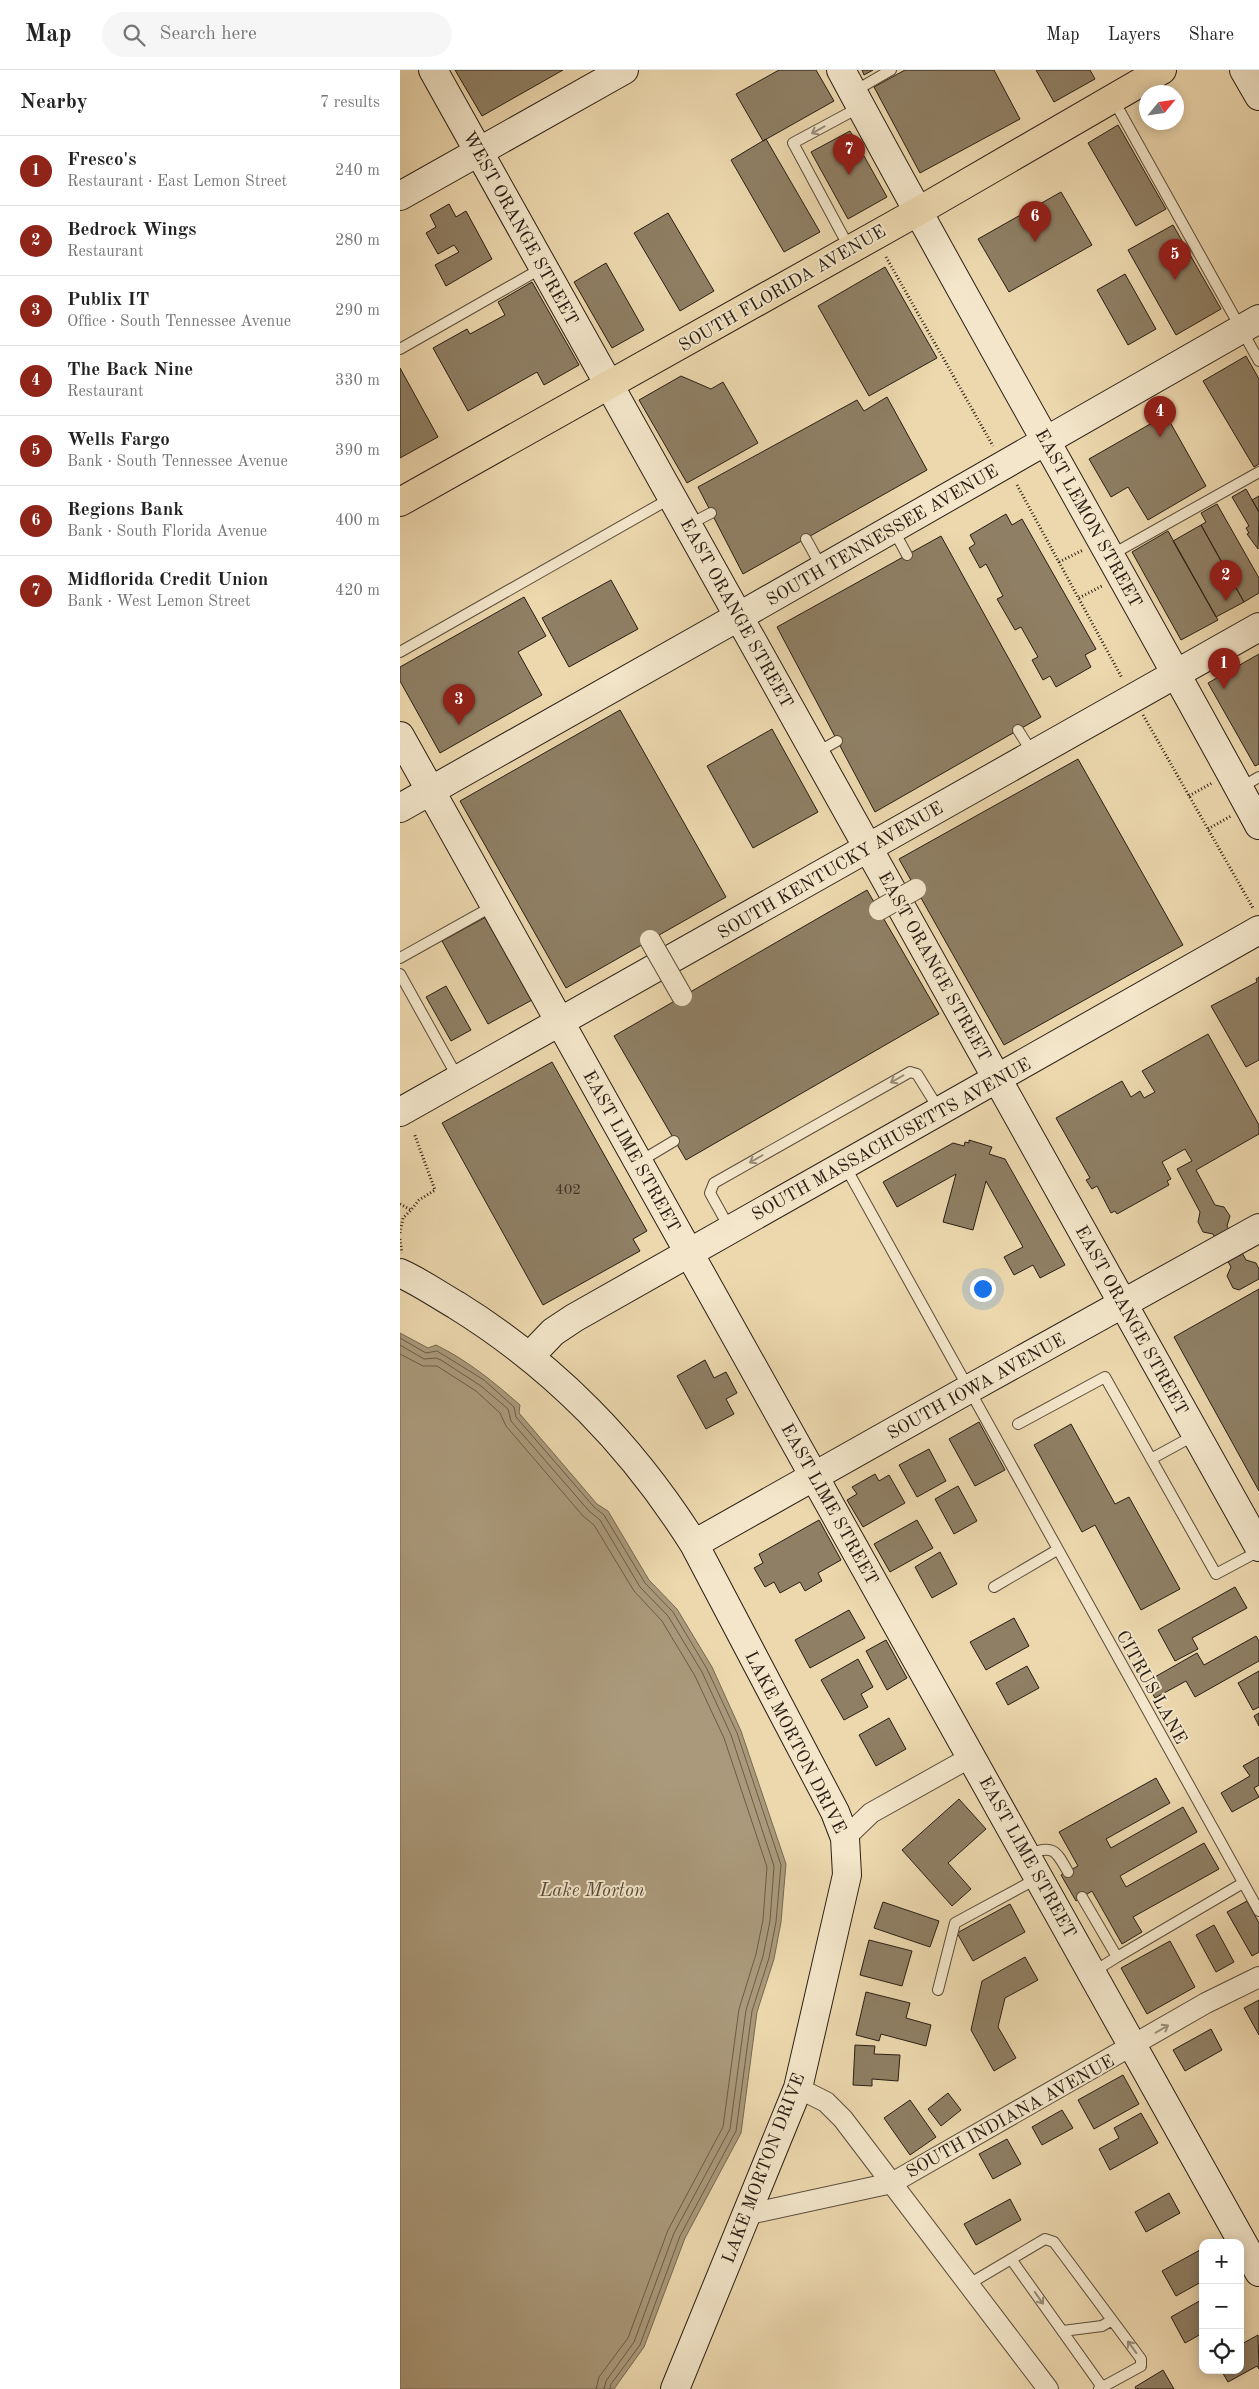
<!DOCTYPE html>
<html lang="en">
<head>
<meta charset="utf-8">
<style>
  :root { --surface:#fff; --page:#f6f6f6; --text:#222; --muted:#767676; --line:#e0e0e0; --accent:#8f2418 }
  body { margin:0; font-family:"Old Standard TT",serif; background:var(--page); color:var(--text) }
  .controls { position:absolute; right:15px; bottom:15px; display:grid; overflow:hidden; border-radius:10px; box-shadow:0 2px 12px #0003 }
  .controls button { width:45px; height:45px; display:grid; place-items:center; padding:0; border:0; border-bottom:1px solid var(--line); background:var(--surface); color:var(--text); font:25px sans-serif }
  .compass { position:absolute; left:739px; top:15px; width:45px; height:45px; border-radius:50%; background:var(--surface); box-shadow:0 2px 12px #0003; rotate:61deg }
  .you { position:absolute; left:582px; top:1218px; width:18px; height:18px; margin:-12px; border:4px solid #fff; border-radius:50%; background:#1a73e8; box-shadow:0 0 0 8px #1a73e833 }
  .badge { display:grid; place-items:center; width:32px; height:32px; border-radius:50%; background:var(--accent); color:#fff; font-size:16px; font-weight:700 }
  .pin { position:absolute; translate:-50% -41px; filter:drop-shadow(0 1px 2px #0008) }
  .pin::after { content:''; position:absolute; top:26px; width:18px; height:15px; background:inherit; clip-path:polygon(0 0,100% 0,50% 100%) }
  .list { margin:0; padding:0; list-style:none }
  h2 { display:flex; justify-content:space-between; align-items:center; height:65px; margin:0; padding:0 20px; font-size:21px }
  h2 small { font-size:16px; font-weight:400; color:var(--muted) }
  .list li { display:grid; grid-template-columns:32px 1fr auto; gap:15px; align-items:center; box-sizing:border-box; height:70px; padding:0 20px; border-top:1px solid var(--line) }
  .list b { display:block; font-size:19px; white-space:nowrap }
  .list p { margin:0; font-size:16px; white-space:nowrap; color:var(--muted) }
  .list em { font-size:16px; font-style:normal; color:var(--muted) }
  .icon { flex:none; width:28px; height:28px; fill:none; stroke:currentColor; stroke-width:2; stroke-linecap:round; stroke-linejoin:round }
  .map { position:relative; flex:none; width:859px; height:2319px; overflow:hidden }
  header { display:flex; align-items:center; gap:30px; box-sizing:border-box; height:70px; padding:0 25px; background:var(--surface); border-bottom:1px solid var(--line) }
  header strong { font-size:24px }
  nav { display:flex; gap:28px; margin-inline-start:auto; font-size:18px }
  .search { width:350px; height:45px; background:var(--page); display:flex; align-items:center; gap:12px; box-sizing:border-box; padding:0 18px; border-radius:28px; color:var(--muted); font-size:19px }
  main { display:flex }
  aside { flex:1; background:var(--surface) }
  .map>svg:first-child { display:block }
</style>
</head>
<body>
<header>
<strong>Map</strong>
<div class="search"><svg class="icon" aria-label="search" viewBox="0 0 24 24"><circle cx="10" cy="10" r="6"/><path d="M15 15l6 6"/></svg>Search here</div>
<nav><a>Map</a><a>Layers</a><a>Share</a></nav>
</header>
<main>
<aside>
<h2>Nearby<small>7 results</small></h2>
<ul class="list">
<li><span class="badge">1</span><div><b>Fresco's</b><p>Restaurant · East Lemon Street</p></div><em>240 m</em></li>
<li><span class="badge">2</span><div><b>Bedrock Wings</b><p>Restaurant</p></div><em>280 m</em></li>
<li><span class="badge">3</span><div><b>Publix IT</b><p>Office · South Tennessee Avenue</p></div><em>290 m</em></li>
<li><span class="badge">4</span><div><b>The Back Nine</b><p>Restaurant</p></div><em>330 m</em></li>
<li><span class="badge">5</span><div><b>Wells Fargo</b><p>Bank · South Tennessee Avenue</p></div><em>390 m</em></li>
<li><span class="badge">6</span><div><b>Regions Bank</b><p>Bank · South Florida Avenue</p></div><em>400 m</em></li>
<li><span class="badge">7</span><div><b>Midflorida Credit Union</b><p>Bank · West Lemon Street</p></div><em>420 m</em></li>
</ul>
</aside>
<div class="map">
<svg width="859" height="2319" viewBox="0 0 859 2319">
  <rect width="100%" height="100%" fill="#edd8ae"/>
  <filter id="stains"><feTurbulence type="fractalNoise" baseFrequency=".004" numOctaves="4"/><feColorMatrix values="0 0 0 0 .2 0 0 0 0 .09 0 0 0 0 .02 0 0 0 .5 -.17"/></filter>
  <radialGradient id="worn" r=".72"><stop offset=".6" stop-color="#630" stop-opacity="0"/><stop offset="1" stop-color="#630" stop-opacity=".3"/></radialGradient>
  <!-- water -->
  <path fill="#aa997a" stroke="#766851" d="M0,1263L28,1278L36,1275C67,1290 94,1312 120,1335L119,1343L197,1434L208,1441L249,1510L277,1539L312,1597L341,1661L386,1794L381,1852L374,1889L357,1942L341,2063L285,2168L244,2277L214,2319H0Z"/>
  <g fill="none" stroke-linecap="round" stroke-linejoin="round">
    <!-- shore -->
    <path stroke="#6a5c47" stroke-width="1" d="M0,1268L26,1283L37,1281L84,1310L114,1337L116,1347L194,1437L204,1445L245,1513L273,1542L307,1599L337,1663L381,1795L376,1852L369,1888L352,1941L336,2061L280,2166L240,2275L211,2314L210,2319
      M0,1275L24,1289L36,1288L41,1290L81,1316L108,1339L111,1351L189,1441L200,1450L240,1517L268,1546L302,1602L331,1665L374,1796L370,1851L363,1886L346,1940L330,2059L274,2163L234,2272L206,2311L204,2319
      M0,1284L23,1296H37L76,1321L100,1343L106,1356L183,1446L194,1455L234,1521L262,1551L295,1606L324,1668L367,1797L363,1850L356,1884L339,1939L323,2057L268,2160L228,2268L199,2307L196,2319"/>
  </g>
  <!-- building -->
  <path fill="#8f7f64" stroke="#291e14" d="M55,0H163L82,46Z
    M379,0H416L434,31L363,71L336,24Z
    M462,0H473L464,5Z
    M505,0H594L620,49L520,103L474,17Z
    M636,0H690L695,9L654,32Z
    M718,55L766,139L736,156L688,73Z
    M450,61L487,127L448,149L411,82Z
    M366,69L420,162L384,182L331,90Z
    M661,122L692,175L609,222L578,169Z
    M49,134L56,147L66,141L92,189L46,216L35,195L59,182L54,175L38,184L26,163L36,157L30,145Z
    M268,143L314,221L280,241L234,163Z
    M773,155L821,239L776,265L728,180Z
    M206,193L244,260L212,278L174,212Z
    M485,197L537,288L469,326L418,236Z
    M725,204L756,259L728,275L697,220Z
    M132,212L179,295L144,315L137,302L68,341L33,278L67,259L70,264L105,245L98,232Z
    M846,286L859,309V394L854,397L803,311Z
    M0,298L38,367L0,388Z
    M281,306L311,319L323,312L358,373L287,413L239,330Z
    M487,327L527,400L343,504L298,417L457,330L464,341Z
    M766,345L806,416L748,450L728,417L711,427L689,389Z
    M846,419L859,442L858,479L847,464L849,463L846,458L849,456L832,427Z
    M859,426V442L852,430Z
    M817,434L859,508V523L844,532L801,455L806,452L801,443Z
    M606,444L612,455L622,449L696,579L685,585L691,597L656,617L650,606L643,610L632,590L638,587L621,557L615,560L597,529L603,526L586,494L580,498L569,478L575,474L570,465Z
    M801,455L844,532L816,547L773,471Z
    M768,461L818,550L781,570L732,482Z
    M541,466L641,647L475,742L377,557Z
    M211,510L238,559L169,597L142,548Z
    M124,527L146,566L118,582L142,625L40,683L0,611V597Z
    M859,584V694L855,696L808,613Z
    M220,640L326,827L166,918L60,731Z
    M372,659L418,742L353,778L307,696Z
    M678,689L783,875L604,975L499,789Z
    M467,820L539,944L286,1090L214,966Z
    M86,847L132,930L88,954L42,871Z
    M859,907V990L846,997L811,936L857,912L856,909Z
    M46,916L71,960L51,971L26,927Z
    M808,964L859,1055V1064L796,1100L815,1135L824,1137L830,1146L827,1156L846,1190L856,1193L859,1199V1209L839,1220L833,1218L827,1206L831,1197L813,1164L803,1162L798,1152L800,1142L777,1099L792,1091L785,1079L762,1092L771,1109L767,1111L769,1115L717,1144L715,1141L711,1143L697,1116L692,1119L686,1110L690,1108L656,1048L722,1011L731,1027L740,1021L744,1028L755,1022L742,1001Z
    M152,992L247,1161L233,1169L240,1181L143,1235L42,1053Z
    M569,1070L592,1077L589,1084L605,1089L665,1195L640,1208L633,1195L614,1205L604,1187L623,1177L586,1111L573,1160L543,1152L556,1104L497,1137L483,1112L553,1073L564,1076L565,1072L569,1073Z
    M859,1219V1421L774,1267Z
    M305,1290L314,1308L326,1302L337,1323L326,1329L334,1344L306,1359L277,1306Z
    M579,1352L605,1400L575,1416L549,1369Z
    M671,1354L715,1434L729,1427L780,1519L741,1540L695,1455L682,1462L634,1375Z
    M529,1379L546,1411L517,1427L499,1395Z
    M475,1404L479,1411L489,1405L505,1433L463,1457L447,1430L457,1424L452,1417Z
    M558,1416L577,1451L554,1464L535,1429Z
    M419,1450L441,1490L418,1503L422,1511L405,1521L400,1512L380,1523L374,1512L365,1517L354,1498L363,1493L359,1484Z
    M517,1450L533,1478L490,1502L474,1474Z
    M540,1482L557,1514L532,1528L515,1497Z
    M835,1517L847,1538L792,1568L798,1579L775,1591L758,1560Z
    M449,1540L465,1568L410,1598L395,1570Z
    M614,1548L629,1576L586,1600L570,1572Z
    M856,1566L859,1571V1591L795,1627L786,1611L755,1628L746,1612L797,1583L804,1595Z
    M486,1570L507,1608L487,1620L466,1581Z
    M458,1589L473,1617L461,1624L468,1637L444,1650L421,1610Z
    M627,1596L639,1618L608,1635L596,1613Z
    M859,1601V1637L853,1640L838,1613Z
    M859,1643V1656L854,1646Z
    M489,1648L506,1679L476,1696L459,1665Z
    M859,1687V1715L854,1718L859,1727L832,1742L821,1723L850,1706L843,1696Z
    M756,1708L770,1733L706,1769L711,1778L783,1737L797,1762L720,1806L726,1817L804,1773L819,1799L733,1847L742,1862L722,1874L692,1821L676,1831L661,1805L678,1796L659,1762Z
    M559,1729L586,1759L548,1793L571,1819L552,1836L502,1780Z
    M847,1831L859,1853V1882L852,1886L827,1842Z
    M483,1832L539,1851L530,1877L474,1858Z
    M610,1834L625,1862L573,1891L557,1863Z
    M814,1855L834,1892L816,1902L796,1865Z
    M469,1870L512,1881L502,1916L460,1905Z
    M770,1871L795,1917L747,1944L721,1898Z
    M625,1887L638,1910L605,1928L598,1957L616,1988L594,2001L571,1960L582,1911Z
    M466,1922L510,1933L506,1948L531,1955L526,1976L481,1964L479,1971L456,1965Z
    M859,1930V1965L844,1938Z
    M811,1959L822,1980L785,2001L773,1980Z
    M455,1975L475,1976L474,1984L500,1985L498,2011L472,2009V2016L453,2015Z
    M723,2005L739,2034L694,2059L678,2030Z
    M548,2023L561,2040L541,2056L528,2039Z
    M510,2030L536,2067L510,2085L484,2048Z
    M662,2040L673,2058L642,2075L632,2057Z
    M741,2043L758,2073L710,2100L699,2079L719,2068L714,2058Z
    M607,2069L621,2094L593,2109L579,2084Z
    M769,2123L780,2143L746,2162L735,2142Z
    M610,2129L621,2150L576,2175L564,2154Z
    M800,2180L803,2185V2211L776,2226L762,2201Z
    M803,2229V2263L785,2273L771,2247Z
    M858,2265L859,2299L857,2296L828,2312L821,2300H840V2275Z
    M763,2300L774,2319H736L735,2317Z"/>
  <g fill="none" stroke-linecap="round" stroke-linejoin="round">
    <!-- lane casing -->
    <g stroke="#5a4c3a" stroke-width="12">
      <path id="lane" d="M453,22L491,0
        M713,29L859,291
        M450,179L393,73L460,37
        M0,279L142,198
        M288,455L311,443
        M493,459L507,485
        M406,469L422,498
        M711,485L859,402
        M0,582L271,428
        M618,660L633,684
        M416,683L437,671
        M840,718L859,707
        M0,888L93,836
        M0,904L58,1008
        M239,1092L274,1071
        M445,1096L859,1841
        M330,1159L310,1123L314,1113L510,1002L517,1004L540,1041
        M618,1354L705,1307L816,1504L859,1481
        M751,1389L795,1365
        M594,1517L657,1480
        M627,1785C653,1774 656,1780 668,1802
        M682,1827L717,1887L843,1813
        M693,1902L717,1887
        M538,1920L555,1853L638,1808
        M611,2189L702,2317
        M569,2214L645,2169L654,2172L741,2289V2296L699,2319
        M663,2261L702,2256L712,2250"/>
    </g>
    <!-- street casing -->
    <g stroke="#5a4c3a" stroke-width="22">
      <path id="street" d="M445,1768L471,1743L571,1687
        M398,2018L426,2032L443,2049L648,2319
        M345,2145L492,2113L806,1933L859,1907"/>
    </g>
    <!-- secondary casing -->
    <g stroke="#291e14" stroke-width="30">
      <path id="secondary" d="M33,0L859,1477
        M441,0C577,254 722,502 859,755
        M844,0L859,26
        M0,126L224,0
        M0,666L859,2202
        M0,738L338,547L859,249
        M0,1042L859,557
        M0,1203C20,1212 37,1224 56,1235C156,1297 232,1376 294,1474L435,1742L445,1768L447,1805L398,2018L275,2319
        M130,1286L153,1262L174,1248L859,860
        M294,1474L569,1319L859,1158"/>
    </g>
    <!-- primary casing -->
    <g stroke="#291e14" stroke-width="30">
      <path id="primary" d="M0,432L517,142L762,0"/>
    </g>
    <!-- path -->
    <path stroke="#291e14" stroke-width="3" stroke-dasharray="1 2.5" stroke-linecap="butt" d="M486,187L593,376
      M617,415L722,608
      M659,492L683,480
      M679,528L702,516
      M743,645L853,838
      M789,726L812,713
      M808,759L831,746
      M0,1134L11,1140L19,1130L35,1120L14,1063
      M0,1163L3,1148L11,1140
      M0,1169L2,1183"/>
    <!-- lane -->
    <use href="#lane" stroke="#f3e6ca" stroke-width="10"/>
    <!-- street -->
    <use href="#street" stroke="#f3e6ca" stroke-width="20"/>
    <!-- secondary -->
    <use href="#secondary" stroke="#f3e6ca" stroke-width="28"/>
    <!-- primary -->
    <use href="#primary" stroke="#edd8ae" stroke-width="28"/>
    <!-- street-bridge casing -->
    <g stroke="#5a4c3a" stroke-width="22" stroke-linecap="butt">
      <path id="street-bridge" d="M479,840L516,819
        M250,870L282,926"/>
    </g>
    <!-- street-bridge -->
    <use href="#street-bridge" stroke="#f3e6ca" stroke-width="20"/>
  </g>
  <!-- one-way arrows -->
  <defs><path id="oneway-shaft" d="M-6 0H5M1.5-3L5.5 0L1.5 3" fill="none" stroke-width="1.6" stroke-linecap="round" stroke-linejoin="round" transform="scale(1.25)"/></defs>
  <g stroke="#988c78">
    <use href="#oneway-shaft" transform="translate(418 60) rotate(151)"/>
    <use href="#oneway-shaft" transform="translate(497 1009) rotate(150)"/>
    <use href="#oneway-shaft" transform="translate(356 1089) rotate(150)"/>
    <use href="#oneway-shaft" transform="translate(762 1959) rotate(-30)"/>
    <use href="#oneway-shaft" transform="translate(639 2228) rotate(55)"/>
    <use href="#oneway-shaft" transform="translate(732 2277) rotate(-126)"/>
  </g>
  <g text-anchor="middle" stroke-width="4" stroke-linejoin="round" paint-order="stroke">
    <!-- number labels -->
    <g font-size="15" fill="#423628">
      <text x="168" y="1124">402</text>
    </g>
    <!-- street labels -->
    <g font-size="18" fill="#291e14" stroke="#f3e6ca">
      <text transform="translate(121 158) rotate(61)" y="6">WEST ORANGE STREET</text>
      <text transform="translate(382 218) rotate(-30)" y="6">SOUTH FLORIDA AVENUE</text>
      <text transform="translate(689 448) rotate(61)" y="6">EAST LEMON STREET</text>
      <text transform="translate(482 465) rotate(-30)" y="6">SOUTH TENNESSEE AVENUE</text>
      <text transform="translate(337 543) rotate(61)" y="6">EAST ORANGE STREET</text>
      <text transform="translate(430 800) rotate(-30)" y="6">SOUTH KENTUCKY AVENUE</text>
      <text transform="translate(535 896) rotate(61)" y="6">EAST ORANGE STREET</text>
      <text transform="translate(491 1069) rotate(-29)" y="6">SOUTH MASSACHUSETTS AVENUE</text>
      <text transform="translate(232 1081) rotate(61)" y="6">EAST LIME STREET</text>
      <text transform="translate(732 1250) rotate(61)" y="6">EAST ORANGE STREET</text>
      <text transform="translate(576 1316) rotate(-29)" y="6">SOUTH IOWA AVENUE</text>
      <text transform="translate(430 1434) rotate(61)" y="6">EAST LIME STREET</text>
      <text transform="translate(752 1617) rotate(61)" y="6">CITRUS LANE</text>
      <text transform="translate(396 1672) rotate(63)" y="6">LAKE MORTON DRIVE</text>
      <text transform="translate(628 1787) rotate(61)" y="6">EAST LIME STREET</text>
      <text transform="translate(610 2046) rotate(-29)" y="6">SOUTH INDIANA AVENUE</text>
      <text transform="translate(363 2098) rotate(-69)" y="6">LAKE MORTON DRIVE</text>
    </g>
    <!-- water labels -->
    <g font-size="19" font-style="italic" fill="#564938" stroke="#f3e6ca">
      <text x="192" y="1826">Lake Morton</text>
    </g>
  </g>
  <rect width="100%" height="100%" filter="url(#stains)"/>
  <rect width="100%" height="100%" fill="url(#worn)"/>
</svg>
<div class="controls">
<button>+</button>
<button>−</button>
<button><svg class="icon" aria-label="locate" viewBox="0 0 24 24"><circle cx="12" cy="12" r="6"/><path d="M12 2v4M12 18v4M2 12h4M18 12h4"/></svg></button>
</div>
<svg class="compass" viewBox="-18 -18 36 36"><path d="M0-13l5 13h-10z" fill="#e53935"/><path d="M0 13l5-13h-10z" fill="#767676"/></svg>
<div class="you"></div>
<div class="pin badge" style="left:824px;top:619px">1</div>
<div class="pin badge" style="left:826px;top:531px">2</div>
<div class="pin badge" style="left:59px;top:655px">3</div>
<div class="pin badge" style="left:760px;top:367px">4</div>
<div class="pin badge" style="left:775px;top:210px">5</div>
<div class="pin badge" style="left:635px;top:172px">6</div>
<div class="pin badge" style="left:449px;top:105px">7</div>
</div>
</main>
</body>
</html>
